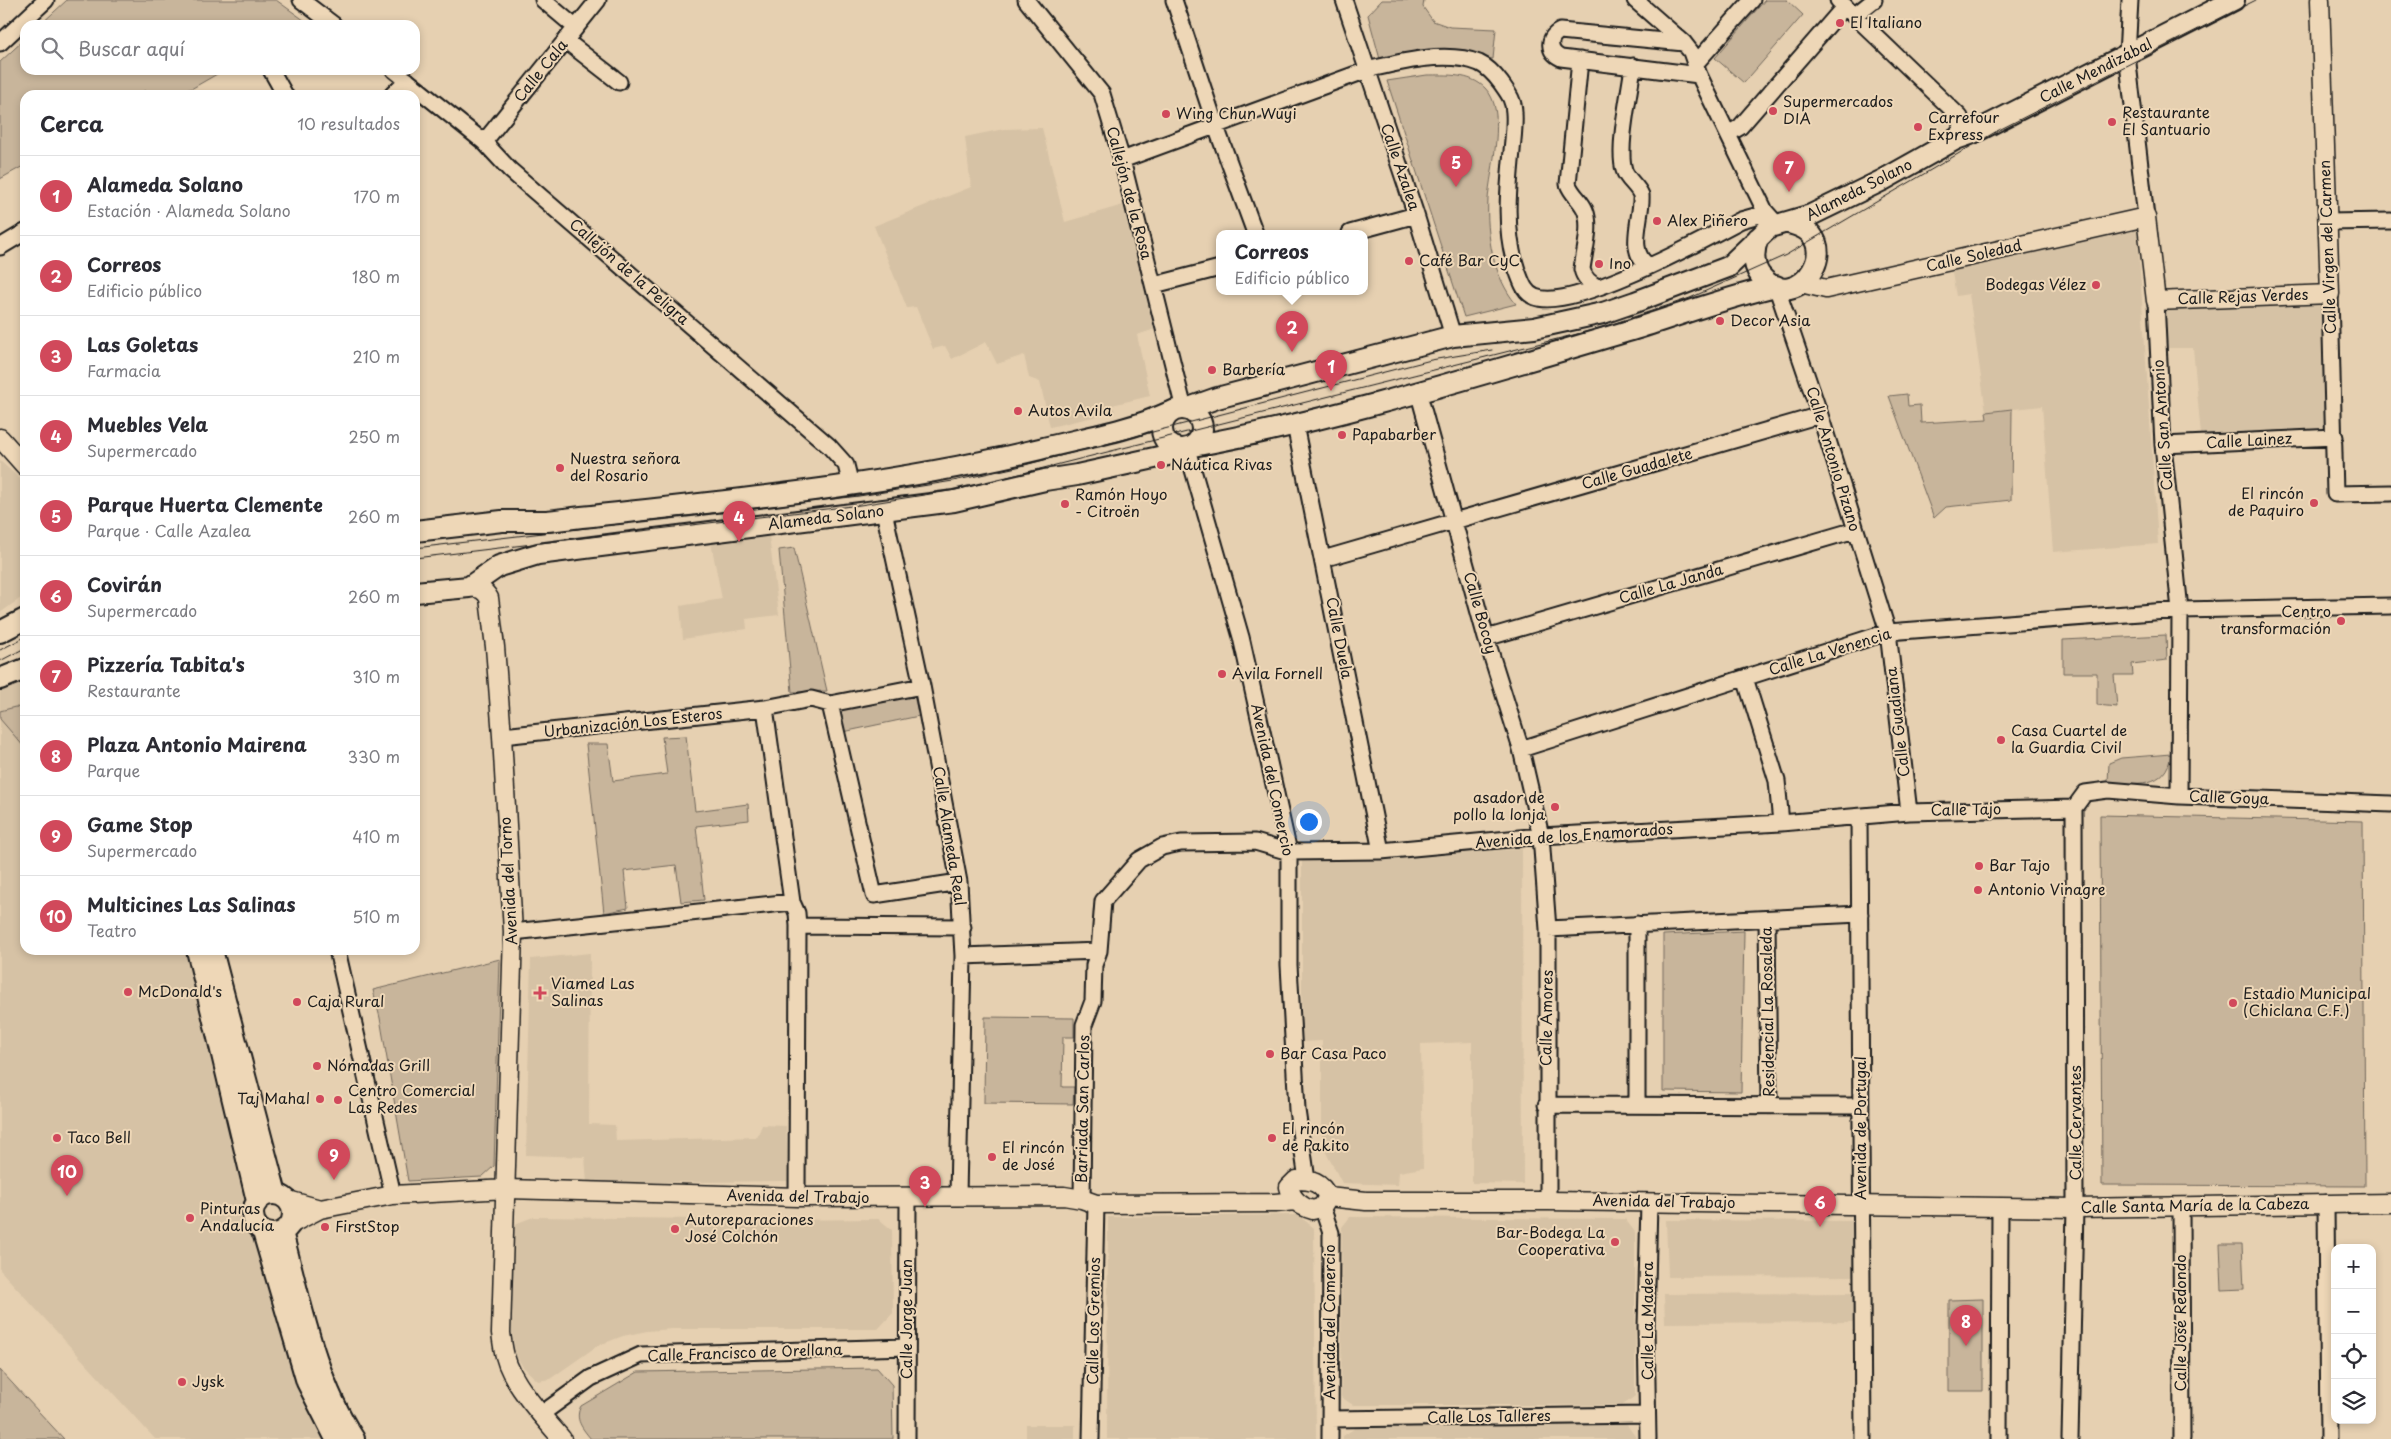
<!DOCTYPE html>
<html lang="es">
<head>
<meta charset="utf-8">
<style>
  :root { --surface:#fff; --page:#f7f7f7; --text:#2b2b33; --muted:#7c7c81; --line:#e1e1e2; --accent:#d1495b }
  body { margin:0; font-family:"Playpen Sans",sans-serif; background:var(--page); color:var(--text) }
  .controls { position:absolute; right:15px; bottom:15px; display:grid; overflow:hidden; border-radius:10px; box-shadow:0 2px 8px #0003 }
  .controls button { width:45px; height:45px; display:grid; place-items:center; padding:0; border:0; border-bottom:1px solid var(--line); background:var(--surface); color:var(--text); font:25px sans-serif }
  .you { position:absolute; left:1308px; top:821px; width:18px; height:18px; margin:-12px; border:4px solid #fff; border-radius:50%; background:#1a73e8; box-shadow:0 0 0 8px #1a73e833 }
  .badge { display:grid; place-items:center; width:32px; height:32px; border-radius:50%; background:var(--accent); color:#fff; font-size:16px; font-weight:700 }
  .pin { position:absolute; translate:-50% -41px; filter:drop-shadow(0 1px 2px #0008) }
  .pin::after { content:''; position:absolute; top:26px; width:18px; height:15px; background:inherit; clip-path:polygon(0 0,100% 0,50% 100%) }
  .popup { position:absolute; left:1216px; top:230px; width:152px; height:65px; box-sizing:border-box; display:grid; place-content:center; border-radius:10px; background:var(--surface); filter:drop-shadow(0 1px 4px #0005); font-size:16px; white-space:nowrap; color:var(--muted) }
  .popup b { font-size:19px; color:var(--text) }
  .popup::after { content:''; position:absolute; left:50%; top:100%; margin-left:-10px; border:10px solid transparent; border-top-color:var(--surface) }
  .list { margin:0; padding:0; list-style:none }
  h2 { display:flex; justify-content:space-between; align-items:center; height:65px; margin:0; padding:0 20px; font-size:21px }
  h2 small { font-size:16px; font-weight:400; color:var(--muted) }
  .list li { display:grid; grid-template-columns:32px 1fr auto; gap:15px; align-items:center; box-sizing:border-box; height:80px; padding:0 20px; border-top:1px solid var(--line) }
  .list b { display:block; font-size:19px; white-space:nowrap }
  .list p { margin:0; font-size:16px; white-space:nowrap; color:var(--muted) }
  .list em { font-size:16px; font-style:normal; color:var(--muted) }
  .icon { flex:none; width:28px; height:28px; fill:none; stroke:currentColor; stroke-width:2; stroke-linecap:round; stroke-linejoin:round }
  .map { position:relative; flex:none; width:2391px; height:1439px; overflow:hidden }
  .search { position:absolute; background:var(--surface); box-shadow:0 2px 8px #0003; left:20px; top:20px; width:400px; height:55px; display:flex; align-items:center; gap:12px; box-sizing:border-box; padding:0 18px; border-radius:15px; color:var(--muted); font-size:19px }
  .panel { position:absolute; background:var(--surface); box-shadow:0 2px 8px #0003; left:20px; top:90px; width:400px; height:865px; border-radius:15px }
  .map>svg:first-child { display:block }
</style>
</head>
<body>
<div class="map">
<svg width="2391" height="1439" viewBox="0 0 2391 1439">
  <rect width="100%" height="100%" fill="#e6d0b1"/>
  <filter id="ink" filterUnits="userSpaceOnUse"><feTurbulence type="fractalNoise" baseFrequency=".02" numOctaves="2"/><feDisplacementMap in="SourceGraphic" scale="10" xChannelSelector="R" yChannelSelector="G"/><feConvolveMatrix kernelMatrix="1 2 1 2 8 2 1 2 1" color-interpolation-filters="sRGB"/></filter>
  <g filter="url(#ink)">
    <!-- built -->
    <path fill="#d6c2a5" d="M1042,128L1065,222L1123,205L1155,329L1137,335L1150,396L1112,405L1115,412L1050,427L1040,382L1029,378L1024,355L997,364L986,342L952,359L945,346L933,349L916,307L907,308L874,226L971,187L965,137L1004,129Z
      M2137,225L2158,544L2053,552L2042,406L1986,412L1969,294L1956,296L1951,267Z
      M2325,299L2326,432L2201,435L2193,348H2163L2162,305Z
      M0,461L25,483V595L0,613Z
      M769,536L779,615L746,619L747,629L683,639L680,606L722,599L711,543Z
      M25,681V950H186L292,1369L326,1439H155L0,1270V692L8,686Z
      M1522,849L1523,1184L1472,1183V1042L1421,1044L1423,1168L1399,1172L1398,1185L1342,1183L1322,1145V1041L1302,1042V860Z
      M590,953L589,1124L615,1125L616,1141L757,1137L762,1125L786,1126L788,1181L587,1183L585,1157L526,1155L531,959Z
      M1298,1215L1314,1228L1316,1439H1107L1108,1217Z
      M533,1217L781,1220L879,1219L892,1230L893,1313L878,1329H672L647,1331L623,1336L597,1346L550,1379L538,1381L523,1367L516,1356L510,1321L515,1224Z
      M1350,1217L1625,1219L1635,1232V1396L1623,1405H1353L1341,1397L1342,1227Z
      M1666,1220L1855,1221L1854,1276L1668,1277Z
      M1855,1293V1322L1665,1323L1664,1294Z
      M1026,1425H1075V1439H1026Z
      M1627,1425L1637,1439H1343V1436L1357,1427Z"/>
    <!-- green -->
    <path fill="#c8b59b" stroke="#72685c" d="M67,0H276L308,23L304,25H40Z
      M1382,0H1424L1423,7L1433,21L1450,27L1496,29L1493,59L1470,56L1381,63L1368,15Z
      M1765,0H1787L1803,15L1744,83L1715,58Z
      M25,39V70H224L191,89L148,94L145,90L139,95H25V165L0,179V62Z
      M1427,75C1447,75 1470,73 1485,88C1508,110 1490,171 1488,199C1486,235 1493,276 1516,304L1464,317L1387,81Z
      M1907,394L1908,406L1920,405L1921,423L1987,419L1986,412L2012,409L2011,500L1946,507L1934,518L1889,396Z
      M794,548L827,691L792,692L779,550Z
      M2166,635L2167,660L2132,664L2133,675H2114L2117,707L2097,705V673H2063V640Z
      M913,692L919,716L843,732L838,709Z
      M15,707L25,708V748L0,719V711Z
      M686,736L695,811L748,804L749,820L696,826L704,900L681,902L676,865L624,871L628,908L604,913L586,744H608L613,781L667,774L662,737Z
      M2171,754C2167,789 2135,784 2108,782L2109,763L2121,758Z
      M2100,815L2363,821L2365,1186L2102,1185Z
      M1744,931L1741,1092L1663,1091V935Z
      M500,959L494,1166L482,1177L408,1181L380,1018L373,990Z
      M985,1017L1074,1018V1037H1063L1062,1087H1074L1073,1104L984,1103Z
      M2220,1244H2242L2244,1289L2222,1290Z
      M1983,1299V1391H1949V1300Z
      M877,1368L892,1385L893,1439H591C582,1428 574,1419 581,1406L638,1372Z
      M0,1370L64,1439H0Z"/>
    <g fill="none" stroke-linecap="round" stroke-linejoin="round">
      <!-- minor casing -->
      <g stroke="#1c1c1c" stroke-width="19">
        <path id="minor" d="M301,0L334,25
          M543,0L575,27
          M1026,0L1102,94L1122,160L1184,409
          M1174,0L1215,124L1255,233
          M1344,0L1416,215L1453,336
          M1635,0L1684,43L1691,52L1699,75L1765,211L1773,220
          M1838,0L1960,117L1961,128L1956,139
          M2130,0L2127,55L2146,217
          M1854,16L1874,0
          M565,40L619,82
          M0,43L46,0
          M1684,43L1560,31C1547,38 1548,52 1561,58L1699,75
          M1580,60L1568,184C1572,195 1581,200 1585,210C1592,226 1584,252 1582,269C1584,278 1589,283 1598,287
          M1696,63L1752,0
          M1633,66C1630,92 1617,147 1624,170C1627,180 1637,185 1641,195C1643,216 1625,254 1650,266
          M271,70L285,95
          M394,70L484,142L510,170L829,446L846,465L851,485
          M392,95L407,80
          M1728,134L1740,127L1845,6
          M484,142L598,0
          M1122,160L1367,70C1399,62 1447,50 1479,63C1488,67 1495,75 1501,83C1508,93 1514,100 1514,113C1515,125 1513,138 1512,151C1508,191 1504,231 1517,270C1521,280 1524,293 1535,297C1572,312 1705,239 1741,220L1759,215L1771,218
          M2327,222L2391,221
          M1350,233L1416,215
          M0,247L25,232
          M1154,285L1220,268
          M1776,286L1820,415L1888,632L1909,812
          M2330,294L2335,494L2391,493
          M2156,301L2163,445L2180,610L2179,796
          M1418,391L1486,638L1521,749L1541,836L1548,929V1201
          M1295,425L1381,851
          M2163,445L2335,437
          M1187,449L1241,637L1289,852V965L1297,1110L1307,1180
          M884,511L922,686L959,882L963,956L958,1196
          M1323,559L1820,415
          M1486,638L1855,530
          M1745,678L1777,781L1781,823
          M830,704L874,895L959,882
          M765,708L792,902L797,913L798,926L797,1197
          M502,736L765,708L811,699L830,704L922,686
          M1521,749L1888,632L2180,610L2391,606
          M2074,808L2085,793L2108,790L2179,796L2391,804
          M1859,818L1863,1439
          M1767,919L1769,1105
          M1637,924V1105
          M798,926L963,927
          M1548,929L1860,914
          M513,932L792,902
          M337,950L393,1195
          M963,956L1099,951
          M1546,1105L1861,1106
          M1082,1199L1084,1025L1093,1001L1094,965L1099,951L1103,901L1139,860L1162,847L1181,843L1255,842L1289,852L1381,851L1541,836L1781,823L1909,812L2074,808
          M2326,1203L2328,1439
          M2181,1206L2182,1439
          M1322,1207L1331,1233L1330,1439
          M540,1415L591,1378L641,1355L907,1347
          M1330,1419L1647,1415
          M907,1439L908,1198
          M1091,1439L1096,1204
          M1648,1439L1646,1328L1649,1202
          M1999,1439L2000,1207
          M2070,1439L2075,1208L2074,808"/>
      </g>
      <!-- tertiary casing -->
      <g stroke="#1c1c1c" stroke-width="21">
        <path id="tertiary" d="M1801,283L1826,289L2146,217L2156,301L2330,294L2320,0
          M0,438L25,466
          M469,587C479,588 484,589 489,598L495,647L502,736L513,932L501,1333C502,1340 503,1349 505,1356C512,1384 543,1417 562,1439
          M1296,1180C1312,1180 1321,1182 1328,1197L1322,1207L1313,1210C1301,1207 1292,1200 1289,1187Z
          M1328,1197L1366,1201H1548L2075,1208L2391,1203
          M288,1200L320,1209
          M291,1224L320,1209L393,1195L507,1189L797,1197L1064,1196L1082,1199L1096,1204L1275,1203L1295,1201"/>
      </g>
      <!-- secondary casing -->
      <g stroke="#1c1c1c" stroke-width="24">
        <path id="secondary" d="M1758,238C1753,251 1752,263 1760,275C1797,322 1853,234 1787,223
          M1162 429a20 20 0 1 1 40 0a20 20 0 1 1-40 0Z
          M1186,409L1217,398L1453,336L1534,328L1603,313L1635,302L1728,267L1770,227L1811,215L1883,180L1956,139L1973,133L2234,0
          M1193,446C1340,419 1488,372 1632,330C1680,315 1727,297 1776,286
          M415,531L502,521H547C712,502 878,488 1040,449C1083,438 1129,431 1170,412
          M415,592L469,587L499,566L538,554L954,501L1045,480L1077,475L1168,455L1180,450
          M0,632L25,619
          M0,679L25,669
          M197,950L257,1201
          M212,950L276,1194
          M253 1214a20 20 0 1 1 40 0a20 20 0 1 1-40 0Z
          M263,1232L307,1382L336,1439
          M282,1232C301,1303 314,1377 354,1439"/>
      </g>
      <!-- minor -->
      <use href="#minor" stroke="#eed7b7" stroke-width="15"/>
      <!-- tertiary -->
      <use href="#tertiary" stroke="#eed7b7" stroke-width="18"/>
      <!-- secondary -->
      <use href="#secondary" stroke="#eed7b7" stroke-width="20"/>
      <!-- tram -->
      <path stroke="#1c1c1c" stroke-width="1" d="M415,548L859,496L953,481L1017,467L1431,360L1492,350
        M415,558L860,505L956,490L1601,328L1690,298L1786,255L1997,131L2256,0
        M0,650L25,637
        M0,661L25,648"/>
    </g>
  </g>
  <!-- markers -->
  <g fill="#d1495b" stroke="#eed7b7" stroke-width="2">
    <circle cx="1840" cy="23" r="5"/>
    <circle cx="1773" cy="111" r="5"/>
    <circle cx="1166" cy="114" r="5"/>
    <circle cx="2112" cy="122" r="5"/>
    <circle cx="1918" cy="127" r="5"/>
    <circle cx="1657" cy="221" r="5"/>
    <circle cx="1409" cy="261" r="5"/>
    <circle cx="1599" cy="264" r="5"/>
    <circle cx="2096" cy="285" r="5"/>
    <circle cx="1720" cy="321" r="5"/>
    <circle cx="1212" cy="370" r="5"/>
    <circle cx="1018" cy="411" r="5"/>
    <circle cx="1342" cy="435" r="5"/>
    <circle cx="1161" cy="465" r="5"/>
    <circle cx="560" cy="468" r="5"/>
    <circle cx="2314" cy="503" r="5"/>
    <circle cx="1065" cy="504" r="5"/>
    <circle cx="2341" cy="621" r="5"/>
    <circle cx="1222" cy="674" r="5"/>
    <circle cx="2001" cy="740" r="5"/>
    <circle cx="1555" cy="807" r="5"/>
    <circle cx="1979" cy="866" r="5"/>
    <circle cx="1978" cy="890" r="5"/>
    <circle cx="128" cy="992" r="5"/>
    <path d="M537.5 985.5h5v5h5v5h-5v5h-5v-5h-5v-5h5z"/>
    <circle cx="297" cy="1002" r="5"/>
    <circle cx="2233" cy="1003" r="5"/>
    <circle cx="1270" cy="1054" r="5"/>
    <circle cx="317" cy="1066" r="5"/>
    <circle cx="320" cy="1099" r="5"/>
    <circle cx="338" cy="1100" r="5"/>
    <circle cx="57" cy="1138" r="5"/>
    <circle cx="1272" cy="1138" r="5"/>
    <circle cx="992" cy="1157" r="5"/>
    <circle cx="190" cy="1218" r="5"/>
    <circle cx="325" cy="1227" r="5"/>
    <circle cx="675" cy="1229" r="5"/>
    <circle cx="1615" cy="1242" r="5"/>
    <circle cx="182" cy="1382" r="5"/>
  </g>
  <g text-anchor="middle" stroke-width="4" stroke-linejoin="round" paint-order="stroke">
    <!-- poi labels -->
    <g font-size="15" fill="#1c1c1c" stroke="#eed7b7" text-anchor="start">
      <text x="1850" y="28">El Italiano</text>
      <text x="1783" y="107">Supermercados<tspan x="1783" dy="17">DIA</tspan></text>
      <text x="2122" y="118">Restaurante<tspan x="2122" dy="17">El Santuario</tspan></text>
      <text x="1176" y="119">Wing Chun Wuyi</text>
      <text x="1928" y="123">Carrefour<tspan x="1928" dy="17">Express</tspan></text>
      <text x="1667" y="226">Alex Piñero</text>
      <text x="1419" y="266">Café Bar CyC</text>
      <text x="1609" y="269">Ino</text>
      <text x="2086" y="290" text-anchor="end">Bodegas Vélez</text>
      <text x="1730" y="326">Decor Asia</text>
      <text x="1222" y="375">Barbería</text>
      <text x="1028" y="416">Autos Avila</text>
      <text x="1352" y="440">Papabarber</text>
      <text x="570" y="464">Nuestra señora<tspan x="570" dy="17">del Rosario</tspan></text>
      <text x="1171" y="470">Náutica Rivas</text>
      <text x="2304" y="499" text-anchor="end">El rincón<tspan x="2304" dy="17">de Paquiro</tspan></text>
      <text x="1075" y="500">Ramón Hoyo<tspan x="1075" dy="17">- Citroën</tspan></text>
      <text x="2331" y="617" text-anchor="end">Centro<tspan x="2331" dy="17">transformación</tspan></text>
      <text x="1232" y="679">Avila Fornell</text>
      <text x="2011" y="736">Casa Cuartel de<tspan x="2011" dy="17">la Guardia Civil</tspan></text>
      <text x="1545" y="803" text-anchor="end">asador de<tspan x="1545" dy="17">pollo la lonja</tspan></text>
      <text x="1989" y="871">Bar Tajo</text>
      <text x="1988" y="895">Antonio Vinagre</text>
      <text x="551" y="989">Viamed Las<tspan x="551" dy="17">Salinas</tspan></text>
      <text x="138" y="997">McDonald's</text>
      <text x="2243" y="999">Estadio Municipal<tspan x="2243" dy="17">(Chiclana C.F.)</tspan></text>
      <text x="307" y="1007">Caja Rural</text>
      <text x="1280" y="1059">Bar Casa Paco</text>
      <text x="327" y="1071">Nómadas Grill</text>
      <text x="348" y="1096">Centro Comercial<tspan x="348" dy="17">Las Redes</tspan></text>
      <text x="310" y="1104" text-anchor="end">Taj Mahal</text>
      <text x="1282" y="1134">El rincón<tspan x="1282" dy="17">de Pakito</tspan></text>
      <text x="67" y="1143">Taco Bell</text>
      <text x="1002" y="1153">El rincón<tspan x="1002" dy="17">de José</tspan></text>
      <text x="200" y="1214">Pinturas<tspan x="200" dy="17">Andalucía</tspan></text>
      <text x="685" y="1225">Autoreparaciones<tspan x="685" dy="17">José Colchón</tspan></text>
      <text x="335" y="1232">FirstStop</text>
      <text x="1605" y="1238" text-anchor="end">Bar-Bodega La<tspan x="1605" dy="17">Cooperativa</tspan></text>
      <text x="192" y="1387">Jysk</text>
    </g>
    <!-- street labels -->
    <g font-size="15" fill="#1c1c1c" stroke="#eed7b7">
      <text transform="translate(541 71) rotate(-51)" y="5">Calle Cala</text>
      <text transform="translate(2096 71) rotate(-27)" y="5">Calle Mendizábal</text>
      <text transform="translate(1400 167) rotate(71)" y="5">Calle Azalea</text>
      <text transform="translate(1859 190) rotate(-27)" y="5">Alameda Solano</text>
      <text transform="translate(1129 193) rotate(75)" y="5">Callejón de la Rosa</text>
      <text transform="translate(2328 247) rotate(-92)" y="5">Calle Virgen del Carmen</text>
      <text transform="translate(1974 256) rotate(-13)" y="5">Calle Soledad</text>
      <text transform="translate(629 272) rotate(41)" y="5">Callejón de la Peligra</text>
      <text transform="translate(2243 297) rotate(-2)" y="5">Calle Rejas Verdes</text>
      <text transform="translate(2163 425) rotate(-94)" y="5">Calle San Antonio</text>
      <text transform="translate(2249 441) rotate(-3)" y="5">Calle Lainez</text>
      <text transform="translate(1833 459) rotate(73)" y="5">Calle Antonio Pizano</text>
      <text transform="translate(1637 469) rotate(-16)" y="5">Calle Guadalete</text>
      <text transform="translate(826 518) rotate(-7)" y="5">Alameda Solano</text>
      <text transform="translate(1671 584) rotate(-16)" y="5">Calle La Janda</text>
      <text transform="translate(1480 613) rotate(74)" y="5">Calle Bocoy</text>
      <text transform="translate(1339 638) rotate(79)" y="5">Calle Duela</text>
      <text transform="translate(1830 652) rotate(-17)" y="5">Calle La Venencia</text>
      <text transform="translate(1898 722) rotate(-97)" y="5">Calle Guadiana</text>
      <text transform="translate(633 723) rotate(-6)" y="5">Urbanización Los Esteros</text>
      <text transform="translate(1272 780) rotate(78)" y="5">Avenida del Comercio</text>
      <text transform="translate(2229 798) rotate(2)" y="5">Calle Goya</text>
      <text transform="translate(1966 810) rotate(-1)" y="5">Calle Tajo</text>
      <text transform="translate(949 836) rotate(81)" y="5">Calle Alameda Real</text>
      <text transform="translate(1574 836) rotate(-4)" y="5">Avenida de los Enamorados</text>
      <text transform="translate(509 881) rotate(-93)" y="5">Avenida del Torno</text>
      <text transform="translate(1768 1012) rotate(-91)" y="5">Residencial La Rosaleda</text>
      <text transform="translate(1547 1018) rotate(-89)" y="5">Calle Amores</text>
      <text transform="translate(1083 1109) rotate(-89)" y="5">Barriada San Carlos</text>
      <text transform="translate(2076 1123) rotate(-90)" y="5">Calle Cervantes</text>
      <text transform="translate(1861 1128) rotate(-90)" y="5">Avenida de Portugal</text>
      <text transform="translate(798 1197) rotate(1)" y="5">Avenida del Trabajo</text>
      <text transform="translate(1664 1202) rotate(1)" y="5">Avenida del Trabajo</text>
      <text transform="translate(2195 1206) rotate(-1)" y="5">Calle Santa María de la Cabeza</text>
      <text transform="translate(907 1319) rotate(-90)" y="5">Calle Jorge Juan</text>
      <text transform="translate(1094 1321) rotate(-89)" y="5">Calle Los Gremios</text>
      <text transform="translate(1648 1321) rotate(-90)" y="5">Calle La Madera</text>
      <text transform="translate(1330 1322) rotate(-90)" y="5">Avenida del Comercio</text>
      <text transform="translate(2181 1323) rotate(-90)" y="5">Calle José Redondo</text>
      <text transform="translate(745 1353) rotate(-2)" y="5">Calle Francisco de Orellana</text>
      <text transform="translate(1489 1417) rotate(-1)" y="5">Calle Los Talleres</text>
    </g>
  </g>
</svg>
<div class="controls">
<button>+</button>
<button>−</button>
<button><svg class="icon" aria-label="locate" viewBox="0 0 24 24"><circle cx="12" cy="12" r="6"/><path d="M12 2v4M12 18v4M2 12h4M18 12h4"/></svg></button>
<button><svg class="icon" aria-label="layers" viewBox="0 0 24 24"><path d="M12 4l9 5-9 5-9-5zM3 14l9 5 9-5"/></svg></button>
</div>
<div class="you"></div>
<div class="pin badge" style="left:1331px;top:391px">1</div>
<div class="pin badge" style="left:1292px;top:352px">2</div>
<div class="popup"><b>Correos</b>Edificio público</div>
<div class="pin badge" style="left:925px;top:1207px">3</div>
<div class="pin badge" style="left:739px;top:542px">4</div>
<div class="pin badge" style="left:1456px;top:187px">5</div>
<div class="pin badge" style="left:1820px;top:1227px">6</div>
<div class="pin badge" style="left:1789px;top:192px">7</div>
<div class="pin badge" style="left:1966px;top:1346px">8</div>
<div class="pin badge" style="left:334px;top:1180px">9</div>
<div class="pin badge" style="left:67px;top:1196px">10</div>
<div class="search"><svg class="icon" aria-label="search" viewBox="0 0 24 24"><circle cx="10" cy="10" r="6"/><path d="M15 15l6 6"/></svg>Buscar aquí</div>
<section class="panel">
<h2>Cerca<small>10 resultados</small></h2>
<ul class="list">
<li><span class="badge">1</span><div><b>Alameda Solano</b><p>Estación · Alameda Solano</p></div><em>170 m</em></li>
<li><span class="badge">2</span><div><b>Correos</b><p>Edificio público</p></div><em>180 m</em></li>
<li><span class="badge">3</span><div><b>Las Goletas</b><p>Farmacia</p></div><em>210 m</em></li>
<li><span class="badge">4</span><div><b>Muebles Vela</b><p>Supermercado</p></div><em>250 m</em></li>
<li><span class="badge">5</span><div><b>Parque Huerta Clemente</b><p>Parque · Calle Azalea</p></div><em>260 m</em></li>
<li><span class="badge">6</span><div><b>Covirán</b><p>Supermercado</p></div><em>260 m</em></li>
<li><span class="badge">7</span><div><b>Pizzería Tabita's</b><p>Restaurante</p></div><em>310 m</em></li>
<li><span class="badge">8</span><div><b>Plaza Antonio Mairena</b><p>Parque</p></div><em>330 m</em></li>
<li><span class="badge">9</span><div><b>Game Stop</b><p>Supermercado</p></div><em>410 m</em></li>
<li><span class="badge">10</span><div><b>Multicines Las Salinas</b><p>Teatro</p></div><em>510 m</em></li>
</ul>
</section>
</div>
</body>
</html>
